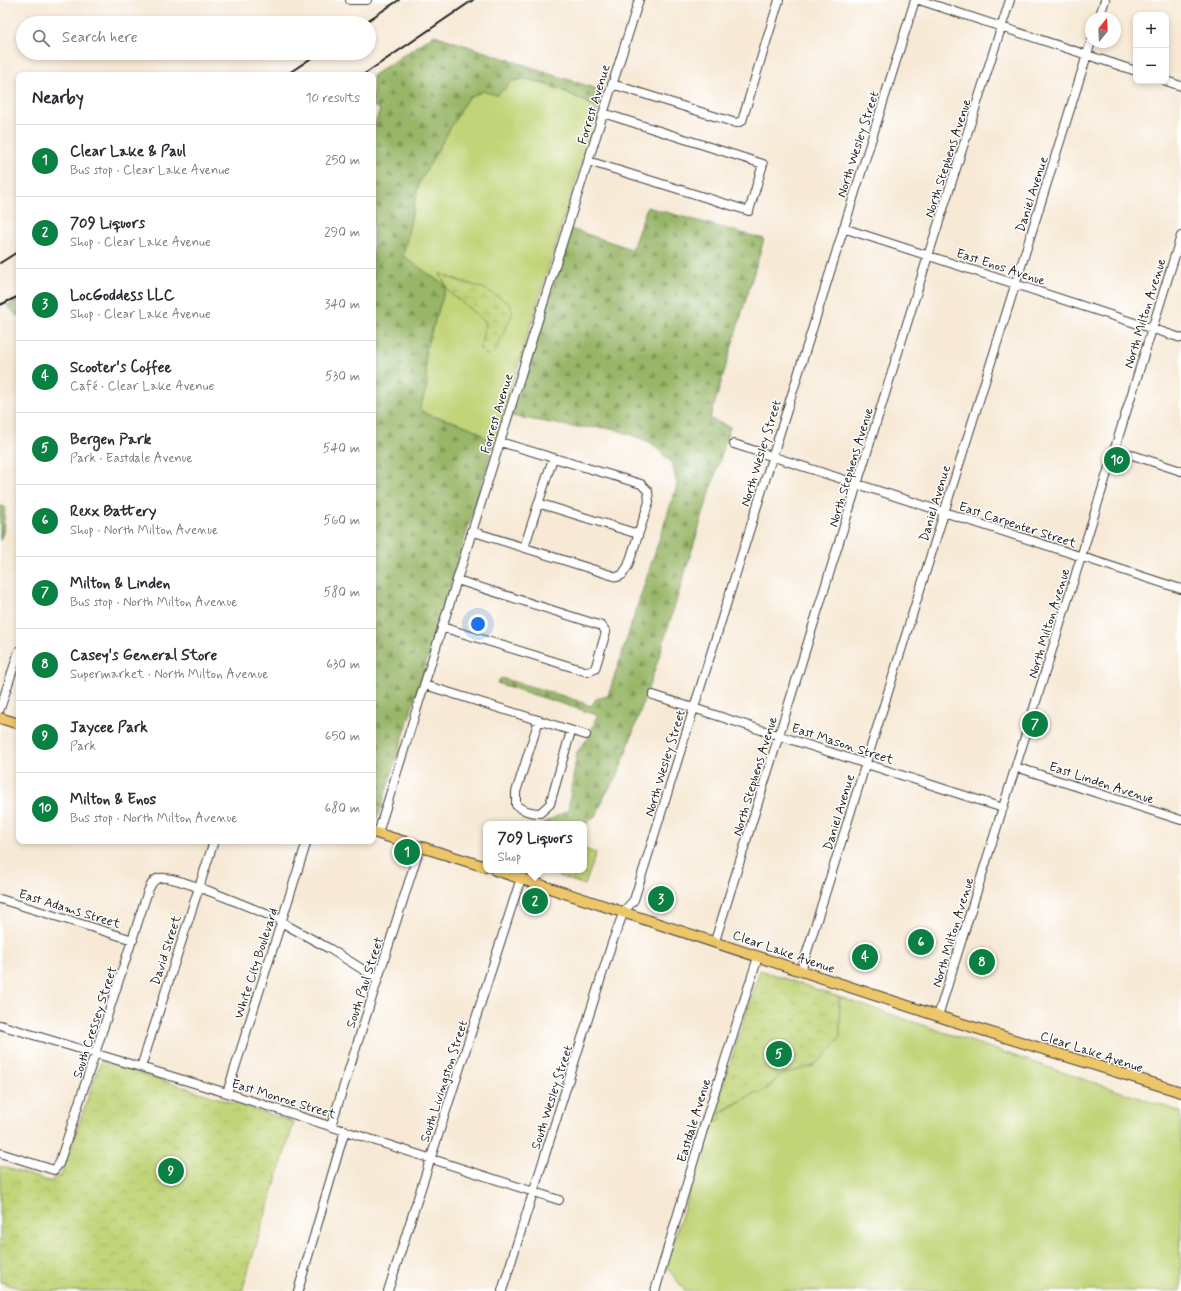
<!DOCTYPE html>
<html lang="en">
<head>
<meta charset="utf-8">
<style>
  :root { --surface:#fff; --page:#f7f7f7; --text:#2b2b33; --muted:#7c7c81; --line:#e1e1e2; --accent:#0b8043 }
  body { margin:0; font-family:Mynerve,sans-serif; background:var(--page); color:var(--text) }
  .controls { position:absolute; right:12px; top:12px; display:grid; overflow:hidden; border-radius:8px; box-shadow:0 2px 6px #0003 }
  .controls button { width:36px; height:36px; display:grid; place-items:center; padding:0; border:0; border-bottom:1px solid var(--line); background:var(--surface); color:var(--text); font:20px sans-serif }
  .compass { position:absolute; left:1085px; top:12px; width:36px; height:36px; border-radius:50%; background:var(--surface); box-shadow:0 2px 6px #0003; rotate:18deg }
  .you { position:absolute; left:478px; top:624px; width:14px; height:14px; margin:-10px; border:3px solid #fff; border-radius:50%; background:#1a73e8; box-shadow:0 0 0 6px #1a73e833 }
  .badge { display:grid; place-items:center; width:26px; height:26px; border-radius:50%; background:var(--accent); color:#fff; font-size:13px; font-weight:700 }
  .pin { position:absolute; translate:-50% -50%; border:2px solid #fff; box-shadow:0 1px 4px #0006 }
  .popup { position:absolute; left:483px; top:821px; width:104px; height:52px; box-sizing:border-box; display:grid; place-content:center; border-radius:8px; background:var(--surface); filter:drop-shadow(0 1px 3px #0005); font-size:13px; white-space:nowrap; color:var(--muted) }
  .popup b { font-size:15px; color:var(--text) }
  .popup::after { content:''; position:absolute; left:50%; top:100%; margin-left:-8px; border:8px solid transparent; border-top-color:var(--surface) }
  .list { margin:0; padding:0; list-style:none }
  h2 { display:flex; justify-content:space-between; align-items:center; height:52px; margin:0; padding:0 16px; font-size:17px }
  h2 small { font-size:13px; font-weight:400; color:var(--muted) }
  .list li { display:grid; grid-template-columns:26px 1fr auto; gap:12px; align-items:center; box-sizing:border-box; height:72px; padding:0 16px; border-top:1px solid var(--line) }
  .list b { display:block; font-size:15px; white-space:nowrap }
  .list p { margin:0; font-size:13px; white-space:nowrap; color:var(--muted) }
  .list em { font-size:13px; font-style:normal; color:var(--muted) }
  .icon { flex:none; width:22px; height:22px; fill:none; stroke:currentColor; stroke-width:2; stroke-linecap:round; stroke-linejoin:round }
  .map { position:relative; flex:none; width:1181px; height:1291px; overflow:hidden }
  .search { position:absolute; background:var(--surface); box-shadow:0 2px 6px #0003; left:16px; top:16px; width:360px; height:44px; display:flex; align-items:center; gap:10px; box-sizing:border-box; padding:0 14px; border-radius:22px; color:var(--muted); font-size:15px }
  .panel { position:absolute; background:var(--surface); box-shadow:0 2px 6px #0003; left:16px; top:72px; width:360px; height:772px; border-radius:8px }
  .map>svg:first-child { display:block }
</style>
</head>
<body>
<div class="map">
<svg width="1181" height="1291" viewBox="0 0 1181 1291">
  <defs>
    <pattern id="forest-firs" width="22" height="20" patternUnits="userSpaceOnUse"><rect width="22" height="20" fill="#98b668"/><path d="M5 1l3.5 6h-7zM16 11l3.5 6h-7z" fill="#7b9355"/></pattern>
    <pattern id="wetland-marsh" width="20" height="14" patternUnits="userSpaceOnUse"><rect width="20" height="14" fill="#c1d478"/><path d="M1 5h8M5 5V1M11 12h8M15 12V8" fill="none" stroke="#a5b567"/></pattern>
    <pattern id="park-crowns" width="20" height="18" patternUnits="userSpaceOnUse"><rect width="20" height="18" fill="#c1d478"/><path d="M2 6a3 3 0 1 1 6 0M12 15a3 3 0 1 1 6 0" fill="none" stroke="#a5b567"/></pattern>
    <pattern id="garden-dots" width="8" height="8" patternUnits="userSpaceOnUse"><rect width="8" height="8" fill="#c1d478"/><path d="M2 2h.1M6 6h.1" fill="none" stroke="#a5b567" stroke-width="1.8" stroke-linecap="round"/></pattern>
  </defs>
  <rect width="100%" height="100%" fill="#fff"/>
  <filter id="ink" filterUnits="userSpaceOnUse"><feTurbulence type="fractalNoise" baseFrequency=".025" numOctaves="2"/><feDisplacementMap in="SourceGraphic" scale="8" xChannelSelector="R" yChannelSelector="G"/><feConvolveMatrix kernelMatrix="1 2 1 2 8 2 1 2 1" color-interpolation-filters="sRGB"/></filter>
  <filter id="wash" filterUnits="userSpaceOnUse"><feTurbulence type="fractalNoise" baseFrequency=".012" numOctaves="4" result="noise"/><feDisplacementMap in="SourceGraphic" scale="16" xChannelSelector="R" yChannelSelector="G"/><feGaussianBlur stdDeviation="0.9" result="paint"/><feColorMatrix in="noise" values="0 0 0 0 0 0 0 0 0 0 0 0 0 0 0 0 0 1.4 0 .05"/><feComposite in="paint" operator="in"/></filter>
  <g filter="url(#wash)">
    <rect width="100%" height="100%" fill="#f7e9d5"/>
    <!-- grass -->
    <path fill="#c1d478" stroke="#6e784a" fill-rule="evenodd" d="M527,79L559,89L598,108L493,447C481,428 461,424 440,418C432,416 425,415 420,409L427,385L425,351L446,287L403,256L419,183L467,99L483,91L504,90L512,81ZM440,274L485,289L494,352L480,349L486,322L449,292Z
      M839,997L1181,1112V1291H685L666,1266L712,1119L717,1121L721,1119L719,1114L756,1092L769,1088L778,1077L796,1069L812,1067L837,1042L840,1036Z"/>
    <!-- forest -->
    <path fill="url(#forest-firs)" stroke="#5a6942" d="M434,35L603,91L598,108C578,98 535,73 513,81C508,83 502,91 497,95L482,91L467,99L419,183L403,256L446,286L425,351L427,385L420,409C425,415 432,416 440,418C461,424 481,428 493,447L378,818L373,816V129L380,109L373,106V75Z
      M647,207L764,239L710,419L730,427L658,660L618,775L605,795L597,814L584,826V824H542L568,810L577,752L589,737L597,715L497,683L501,678C531,687 562,694 591,706L596,699L608,696L677,485L672,463L650,442L612,428L573,427L512,416L571,229L632,249Z
      M19,300V318L7,305Z
      M0,506L5,507L3,532L0,541Z"/>
    <!-- wetland -->
    <path fill="url(#wetland-marsh)" stroke="#6e784a" d="M440,273L453,279L485,289L509,303L513,312L495,352L486,355L480,349L486,322L449,292Z"/>
    <!-- park -->
    <path fill="url(#park-crowns)" stroke="#6e784a" d="M760,970L839,997L840,1036C837,1043 817,1065 810,1067C800,1070 790,1071 780,1076C775,1079 767,1089 759,1094L756,1092L719,1113L721,1119L717,1121L712,1119Z
      M101,1061L294,1122L242,1291H29L0,1282V1166L51,1182L54,1177H60Z"/>
    <!-- garden -->
    <path fill="url(#garden-dots)" stroke="#6e784a" d="M584,849L596,853L585,885L555,875L557,870H584Z"/>
  </g>
  <g filter="url(#ink)">
    <g fill="none" stroke-linecap="round" stroke-linejoin="round">
      <!-- minor casing -->
      <g stroke="#3d3b38" stroke-width="10">
        <path id="minor" d="M350,0H367
          M919,0L1136,71
          M1099,18L1105,0
          M1166,81L1181,86
          M612,84L736,123L742,121L779,0
          M588,161L749,211L763,164L603,113
          M843,228L1181,338
          M734,444L1181,589
          M1114,449L1181,471
          M538,503L638,534
          M471,531L617,577L622,575L628,566L649,502L648,491L641,484L500,442
          M524,548L553,458
          M442,627L588,672L595,669L606,632L602,626L457,580
          M425,685L586,735
          M653,695L1003,808
          M0,709L19,651
          M539,720L516,792V805C523,811 531,813 540,813L550,804L571,731
          M1016,767L1181,820
          M378,833C466,556 550,277 639,0
          M0,899L133,940
          M715,941L928,256L1010,0
          M801,971L1091,42
          M938,1016L1181,236
          M0,1025L227,1093L559,1200
          M141,1067L214,841
          M227,1093L307,841
          M331,1126L420,847
          M0,1153L54,1170L59,1164L148,891C151,885 153,879 160,878C177,875 260,912 281,920L288,926L330,949L378,979
          M298,1291L345,1130
          M388,1291L521,878
          M502,1291L612,943L624,911L634,900L915,0
          M655,1291L705,1123L758,957"/>
      </g>
      <!-- major casing -->
      <g stroke="#3d3b38" stroke-width="12">
        <path id="major" d="M0,718L19,724
          M373,832L486,867
          M495,870L950,1020L1181,1092"/>
      </g>
      <!-- minor -->
      <use href="#minor" stroke="#fff" stroke-width="8"/>
      <!-- major -->
      <use href="#major" stroke="#ecc669" stroke-width="10"/>
      <!-- rail -->
      <path stroke="#1c1c1c" stroke-width="2" d="M364,23L399,0
        M286,75L319,53
        M363,75L473,0
        M0,263L19,251
        M0,305L19,296"/>
    </g>
  </g>
  <g text-anchor="middle" stroke-width="3" stroke-linejoin="round" paint-order="stroke">
    <!-- street labels -->
    <g font-size="13" fill="#1c1c1c" stroke="#fff">
      <text transform="translate(593 104) rotate(-73)" y="5">Forrest Avenue</text>
      <text transform="translate(857 144) rotate(-72)" y="5">North Wesley Street</text>
      <text transform="translate(947 158) rotate(-72)" y="5">North Stephens Avenue</text>
      <text transform="translate(1031 194) rotate(-72)" y="5">Daniel Avenue</text>
      <text transform="translate(1001 266) rotate(18)" y="5">East Enos Avenue</text>
      <text transform="translate(1144 313) rotate(-73)" y="5">North Milton Avenue</text>
      <text transform="translate(496 413) rotate(-73)" y="5">Forrest Avenue</text>
      <text transform="translate(760 453) rotate(-73)" y="5">North Wesley Street</text>
      <text transform="translate(850 467) rotate(-73)" y="5">North Stephens Avenue</text>
      <text transform="translate(934 503) rotate(-73)" y="5">Daniel Avenue</text>
      <text transform="translate(1018 524) rotate(18)" y="5">East Carpenter Street</text>
      <text transform="translate(1048 623) rotate(-73)" y="5">North Milton Avenue</text>
      <text transform="translate(843 743) rotate(18)" y="5">East Mason Street</text>
      <text transform="translate(664 763) rotate(-73)" y="5">North Wesley Street</text>
      <text transform="translate(754 776) rotate(-73)" y="5">North Stephens Avenue</text>
      <text transform="translate(1102 782) rotate(18)" y="5">East Linden Avenue</text>
      <text transform="translate(838 812) rotate(-73)" y="5">Daniel Avenue</text>
      <text transform="translate(70 908) rotate(17)" y="5">East Adams Street</text>
      <text transform="translate(952 932) rotate(-73)" y="5">North Milton Avenue</text>
      <text transform="translate(165 950) rotate(-72)" y="5">David Street</text>
      <text transform="translate(784 951) rotate(19)" y="5">Clear Lake Avenue</text>
      <text transform="translate(255 963) rotate(-72)" y="5">White City Boulevard</text>
      <text transform="translate(364 982) rotate(-72)" y="5">South Paul Street</text>
      <text transform="translate(94 1022) rotate(-72)" y="5">South Cressey Street</text>
      <text transform="translate(1092 1051) rotate(18)" y="5">Clear Lake Avenue</text>
      <text transform="translate(443 1081) rotate(-72)" y="5">South Livingston Street</text>
      <text transform="translate(551 1097) rotate(-72)" y="5">South Wesley Street</text>
      <text transform="translate(284 1098) rotate(17)" y="5">East Monroe Street</text>
      <text transform="translate(693 1120) rotate(-73)" y="5">Eastdale Avenue</text>
    </g>
  </g>
</svg>
<div class="controls">
<button>+</button>
<button>−</button>
</div>
<svg class="compass" viewBox="-18 -18 36 36"><path d="M0-13l5 13h-10z" fill="#e53935"/><path d="M0 13l5-13h-10z" fill="#7c7c81"/></svg>
<div class="you"></div>
<div class="pin badge" style="left:407px;top:852px">1</div>
<div class="pin badge" style="left:535px;top:901px">2</div>
<div class="popup"><b>709 Liquors</b>Shop</div>
<div class="pin badge" style="left:661px;top:899px">3</div>
<div class="pin badge" style="left:865px;top:957px">4</div>
<div class="pin badge" style="left:779px;top:1054px">5</div>
<div class="pin badge" style="left:921px;top:942px">6</div>
<div class="pin badge" style="left:1035px;top:724px">7</div>
<div class="pin badge" style="left:982px;top:962px">8</div>
<div class="pin badge" style="left:171px;top:1171px">9</div>
<div class="pin badge" style="left:1117px;top:460px">10</div>
<div class="search"><svg class="icon" aria-label="search" viewBox="0 0 24 24"><circle cx="10" cy="10" r="6"/><path d="M15 15l6 6"/></svg>Search here</div>
<section class="panel">
<h2>Nearby<small>10 results</small></h2>
<ul class="list">
<li><span class="badge">1</span><div><b>Clear Lake &amp; Paul</b><p>Bus stop · Clear Lake Avenue</p></div><em>250 m</em></li>
<li><span class="badge">2</span><div><b>709 Liquors</b><p>Shop · Clear Lake Avenue</p></div><em>290 m</em></li>
<li><span class="badge">3</span><div><b>LocGoddess LLC</b><p>Shop · Clear Lake Avenue</p></div><em>340 m</em></li>
<li><span class="badge">4</span><div><b>Scooter's Coffee</b><p>Café · Clear Lake Avenue</p></div><em>530 m</em></li>
<li><span class="badge">5</span><div><b>Bergen Park</b><p>Park · Eastdale Avenue</p></div><em>540 m</em></li>
<li><span class="badge">6</span><div><b>Rexx Battery</b><p>Shop · North Milton Avenue</p></div><em>560 m</em></li>
<li><span class="badge">7</span><div><b>Milton &amp; Linden</b><p>Bus stop · North Milton Avenue</p></div><em>580 m</em></li>
<li><span class="badge">8</span><div><b>Casey's General Store</b><p>Supermarket · North Milton Avenue</p></div><em>630 m</em></li>
<li><span class="badge">9</span><div><b>Jaycee Park</b><p>Park</p></div><em>650 m</em></li>
<li><span class="badge">10</span><div><b>Milton &amp; Enos</b><p>Bus stop · North Milton Avenue</p></div><em>680 m</em></li>
</ul>
</section>
</div>
</body>
</html>
